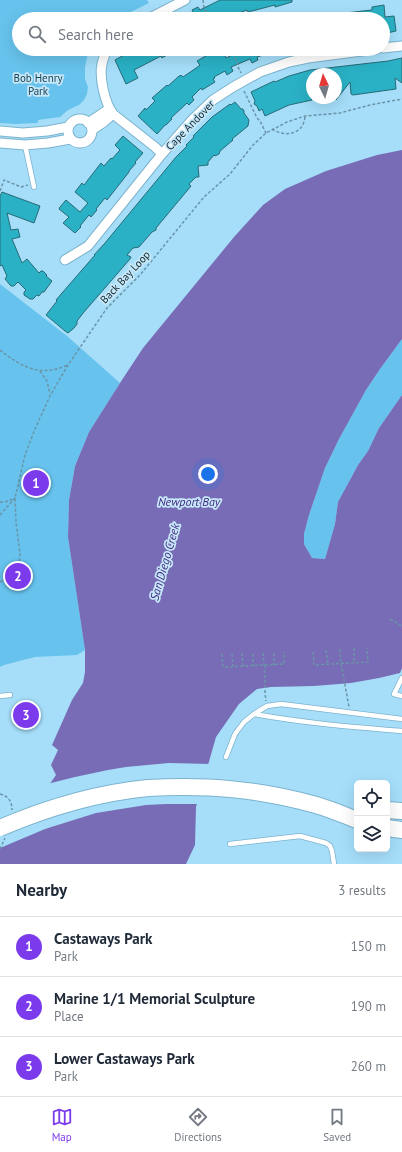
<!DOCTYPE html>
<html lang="en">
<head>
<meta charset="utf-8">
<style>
  :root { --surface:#fff; --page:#f2f2f3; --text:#1f2937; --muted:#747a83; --line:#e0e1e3; --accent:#7c3aed }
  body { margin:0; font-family:"PT Sans",sans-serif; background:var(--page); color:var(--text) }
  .controls { position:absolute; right:12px; bottom:12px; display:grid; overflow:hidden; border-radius:6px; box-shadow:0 4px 16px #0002 }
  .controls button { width:36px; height:36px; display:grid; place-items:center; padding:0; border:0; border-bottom:1px solid var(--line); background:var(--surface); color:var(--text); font:20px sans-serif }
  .compass { position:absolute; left:306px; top:68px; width:36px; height:36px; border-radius:50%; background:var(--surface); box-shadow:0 4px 16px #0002; rotate:355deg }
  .you { position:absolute; left:208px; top:474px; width:14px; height:14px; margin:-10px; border:3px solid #fff; border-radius:50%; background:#1a73e8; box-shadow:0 0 0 6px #1a73e833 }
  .badge { display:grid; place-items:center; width:26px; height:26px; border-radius:50%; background:var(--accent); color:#fff; font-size:13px; font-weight:700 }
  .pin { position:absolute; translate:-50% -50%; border:2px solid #fff; box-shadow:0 1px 4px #0006 }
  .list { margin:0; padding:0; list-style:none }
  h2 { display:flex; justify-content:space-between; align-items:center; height:52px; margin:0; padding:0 16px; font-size:17px }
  h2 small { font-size:13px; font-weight:400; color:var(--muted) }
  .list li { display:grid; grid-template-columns:26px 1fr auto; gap:12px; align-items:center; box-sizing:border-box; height:60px; padding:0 16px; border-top:1px solid var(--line) }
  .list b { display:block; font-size:15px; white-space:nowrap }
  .list p { margin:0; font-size:13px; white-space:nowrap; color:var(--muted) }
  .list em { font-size:13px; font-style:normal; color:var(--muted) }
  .icon { flex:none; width:22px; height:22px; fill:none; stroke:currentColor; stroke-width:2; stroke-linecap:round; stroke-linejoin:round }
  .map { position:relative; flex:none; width:402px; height:864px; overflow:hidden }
  .search { position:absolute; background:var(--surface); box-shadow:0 4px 16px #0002; left:12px; right:12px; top:12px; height:44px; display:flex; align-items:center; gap:10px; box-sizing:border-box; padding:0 14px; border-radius:22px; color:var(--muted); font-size:15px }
  .sheet { height:232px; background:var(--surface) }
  nav { display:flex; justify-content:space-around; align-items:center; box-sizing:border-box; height:56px; border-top:1px solid var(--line); background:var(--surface); font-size:11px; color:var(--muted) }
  nav a { display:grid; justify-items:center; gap:2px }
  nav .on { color:var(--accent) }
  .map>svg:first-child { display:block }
</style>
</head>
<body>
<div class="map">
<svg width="402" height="864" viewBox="0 0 402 864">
  <rect width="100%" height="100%" fill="#a6def9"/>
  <!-- green -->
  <path fill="#67c3ed" d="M0,0H147L149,3L117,19H19V49H89L85,67V79L88,87L87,94L84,100L79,105L68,110L60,117L38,120V123L15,124L0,123Z
    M0,284L67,336L120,383L89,432L75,466L69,500L68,537L85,650L77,655L35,657L4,665L0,667Z
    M402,339V395L379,428L368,451L358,465L338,502L335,524L325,559L312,558L304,544V534L309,515L325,468L339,439L366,390L380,369Z"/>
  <!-- water -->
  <path fill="#786cb6" d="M402,150V339L380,369L366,390L339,439L325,468L309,515L304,534V544L312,558L325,559L335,524L338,502L358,465L368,451L379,428L402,395V668L400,673L379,678L351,683L314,686L271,687L257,689L239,704L216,737L196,807L195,845L186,864H0V844L12,839L56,775L51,765L58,750L52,745L72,700L83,683L85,672V650L68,537L69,500L75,466L89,432L120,383L143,348L234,237L263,205L285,189L326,171L377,155Z"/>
  <!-- pier -->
  <path fill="#a6def9" d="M169,763L211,764L199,804H166L146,805L96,813L45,829L0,848V842L11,837L47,784L75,777L108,770L126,767Z"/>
  <!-- building -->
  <path fill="#2ab1c5" stroke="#276b76" d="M220,0H292V2L275,7V5L248,12L247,10L233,15L235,19H184L194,14L192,10L198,7L200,10Z
    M384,5L385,17L394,16L396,31L387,33L386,27L383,28V19H345V13L372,10V7Z
    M133,49H164L167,55L162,58L161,56L134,70L138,78L126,84L115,60L126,54L125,53Z
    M218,49H222L226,58L237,53L235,49H278L279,50L257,57L258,60L252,63L250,59L231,67L233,71L227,75L225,71L214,77L215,78L213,79L215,82L202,90L201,88L192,97L194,100L189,105L187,103L171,118L172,119L166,125H165L157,134L138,116L145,108L146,110L155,101L152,98L167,85L168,86L179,76H180L181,75L183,77L199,66L200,65L197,61Z
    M402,58V83L395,78L396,89L353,95L351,94L350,82L336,100V74H312V100L289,105L265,116L262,109L259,111L257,106L254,104L255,101L251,92L274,81L275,82L289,76L310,70L388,61Z
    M235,102L241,109H243L244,111V113L249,120L248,126L232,139L233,140L220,151L219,154L215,156L214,155L208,162V165L198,166L199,177H196L189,184L191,186L156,228V230L152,232L139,247L133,248L127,255L131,257L130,259L84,312L77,321V324L74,328L68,333L65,331L46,315L57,301L56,300L95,255H94L105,243L176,157L187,146L186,145L194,137L193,136L212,117L230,104L231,105Z
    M123,136L143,153L135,162L136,163L129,171V172L107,200L105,198L96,209L97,210L91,217L89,215L80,226L81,227L75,233L63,223L69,217L59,209L60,207L66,200L80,212L88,203L75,192L82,183L84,185L101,163L104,166L111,158L112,159L120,150L115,145Z
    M2,192L40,206L34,223L7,213L11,230L18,229L20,237L12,239L22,263L27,259L39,273L41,271H43L47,275L46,276L52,281L44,292H42L39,296L37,295L33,299H30L24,295V292L26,290L18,282L14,286H11L5,279L7,276L2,265L0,266V196Z"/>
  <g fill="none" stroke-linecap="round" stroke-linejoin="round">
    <!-- lane casing -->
    <g stroke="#7cb3cd" stroke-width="6">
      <path id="lane" d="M25,145L34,187
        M402,678L394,694L402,696
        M0,696L10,695
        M254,714C303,723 352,727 402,731
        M226,757L235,734L244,722L254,714L267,706L281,704L402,719
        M230,844L300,836L326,843L330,846L332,851L334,864"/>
    </g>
    <!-- street casing -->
    <g stroke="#7cb3cd" stroke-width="11">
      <path id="street" d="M148,19L185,0
        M383,48L402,46
        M107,49C105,54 103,59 102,64C99,78 105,103 113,114L155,147L162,154
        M68 131a12 12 0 1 1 24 0a12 12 0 1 1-24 0Z
        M88,123L109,109
        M92,130L104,122L113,114
        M0,131L23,133L47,131L68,127
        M0,143L25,145L48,143L70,139
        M65,260L88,246L162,154L192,120L213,100L233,87L260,72L289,62L308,58L377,49"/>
    </g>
    <!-- highway casing -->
    <g stroke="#7cb3cd" stroke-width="18">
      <path id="highway" d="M148,788C208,785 259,789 316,805C330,809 344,815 357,820
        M387,810L402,811
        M387,828L402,830"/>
    </g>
    <!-- path -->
    <path stroke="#6a94a8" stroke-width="1.5" stroke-dasharray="3 2" stroke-linecap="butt" d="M203,0L204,8L210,19
      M230,49L238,63V67L241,73
      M244,91L257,118L260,121L266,133
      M272,129C286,138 304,134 305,116
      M0,191L4,180L21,187L28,185
      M0,350C23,368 40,377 68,365
      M40,371L47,381L50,394
      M0,502H5L13,499
      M0,515L15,498
      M0,582L10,577L15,572L19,565L20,554L16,522L15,498L25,455L35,429L50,396L68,365L107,308L140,275L204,197L230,174L253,145L266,133L287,122L305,116L340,113L370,105L402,99
      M390,619L402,626
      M354,648V662
      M340,649L341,663L349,707
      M326,650L328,664
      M313,652L314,665L368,662L367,648
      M242,653L243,666
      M263,653L264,665
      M274,653V665
      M222,654L223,667L284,664V652
      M232,654L233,666
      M253,654V666
      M265,665V693L266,701
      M0,794C8,796 12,801 12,810
      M0,849L5,838"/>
    <!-- lane -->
    <use href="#lane" stroke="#fff" stroke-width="4.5"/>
    <!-- street -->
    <use href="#street" stroke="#fff" stroke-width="9"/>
    <!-- highway -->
    <use href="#highway" stroke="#fff" stroke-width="16"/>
    <!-- highway-bridge casing -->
    <g stroke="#7cb3cd" stroke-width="18" stroke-linecap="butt">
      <path id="highway-bridge" d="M0,828C49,807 96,793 148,788"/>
    </g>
    <!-- highway-bridge -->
    <use href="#highway-bridge" stroke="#fff" stroke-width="16"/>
  </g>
  <g text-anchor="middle" stroke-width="3.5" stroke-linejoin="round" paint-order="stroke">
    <!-- park labels -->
    <g font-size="11" fill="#1a4557" stroke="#c7e8f8">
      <text x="38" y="82">Bob Henry<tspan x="38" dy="13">Park</tspan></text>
    </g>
    <!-- street labels -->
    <g font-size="11" fill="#152b35" stroke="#c7e8f8">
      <text transform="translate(190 125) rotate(-46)" y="4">Cape Andover</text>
      <text transform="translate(125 277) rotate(-47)" y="4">Back Bay Loop</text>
    </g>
    <!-- water labels -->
    <g font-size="12" font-style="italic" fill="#422a84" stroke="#c7e8f8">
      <text x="189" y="506">Newport Bay</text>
      <text transform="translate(165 562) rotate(-74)" y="4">San Diego Creek</text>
    </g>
  </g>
</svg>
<div class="controls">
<button><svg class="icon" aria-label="locate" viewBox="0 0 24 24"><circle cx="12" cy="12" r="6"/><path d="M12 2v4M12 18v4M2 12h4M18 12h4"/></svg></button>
<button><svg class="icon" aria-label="layers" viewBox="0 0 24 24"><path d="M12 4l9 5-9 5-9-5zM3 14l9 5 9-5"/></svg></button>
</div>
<svg class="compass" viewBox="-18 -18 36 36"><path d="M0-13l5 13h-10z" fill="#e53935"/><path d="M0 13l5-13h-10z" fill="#747a83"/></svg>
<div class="you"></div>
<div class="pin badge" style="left:36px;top:483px">1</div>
<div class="pin badge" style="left:18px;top:576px">2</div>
<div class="pin badge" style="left:26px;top:715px">3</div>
<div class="search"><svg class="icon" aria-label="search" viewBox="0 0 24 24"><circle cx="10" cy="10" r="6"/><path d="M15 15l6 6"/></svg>Search here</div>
</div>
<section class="sheet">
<h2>Nearby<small>3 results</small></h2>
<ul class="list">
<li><span class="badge">1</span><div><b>Castaways Park</b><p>Park</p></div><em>150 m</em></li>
<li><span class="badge">2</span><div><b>Marine 1/1 Memorial Sculpture</b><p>Place</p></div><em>190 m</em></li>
<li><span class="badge">3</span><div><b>Lower Castaways Park</b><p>Park</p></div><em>260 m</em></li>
</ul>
</section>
<nav>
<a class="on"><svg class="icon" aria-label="map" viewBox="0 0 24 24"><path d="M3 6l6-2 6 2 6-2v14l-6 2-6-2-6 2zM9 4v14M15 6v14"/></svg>Map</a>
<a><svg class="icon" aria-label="directions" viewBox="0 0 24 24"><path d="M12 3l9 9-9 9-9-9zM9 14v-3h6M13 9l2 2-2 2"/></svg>Directions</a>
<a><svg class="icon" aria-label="saved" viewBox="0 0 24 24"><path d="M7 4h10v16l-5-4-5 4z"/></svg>Saved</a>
</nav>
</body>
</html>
